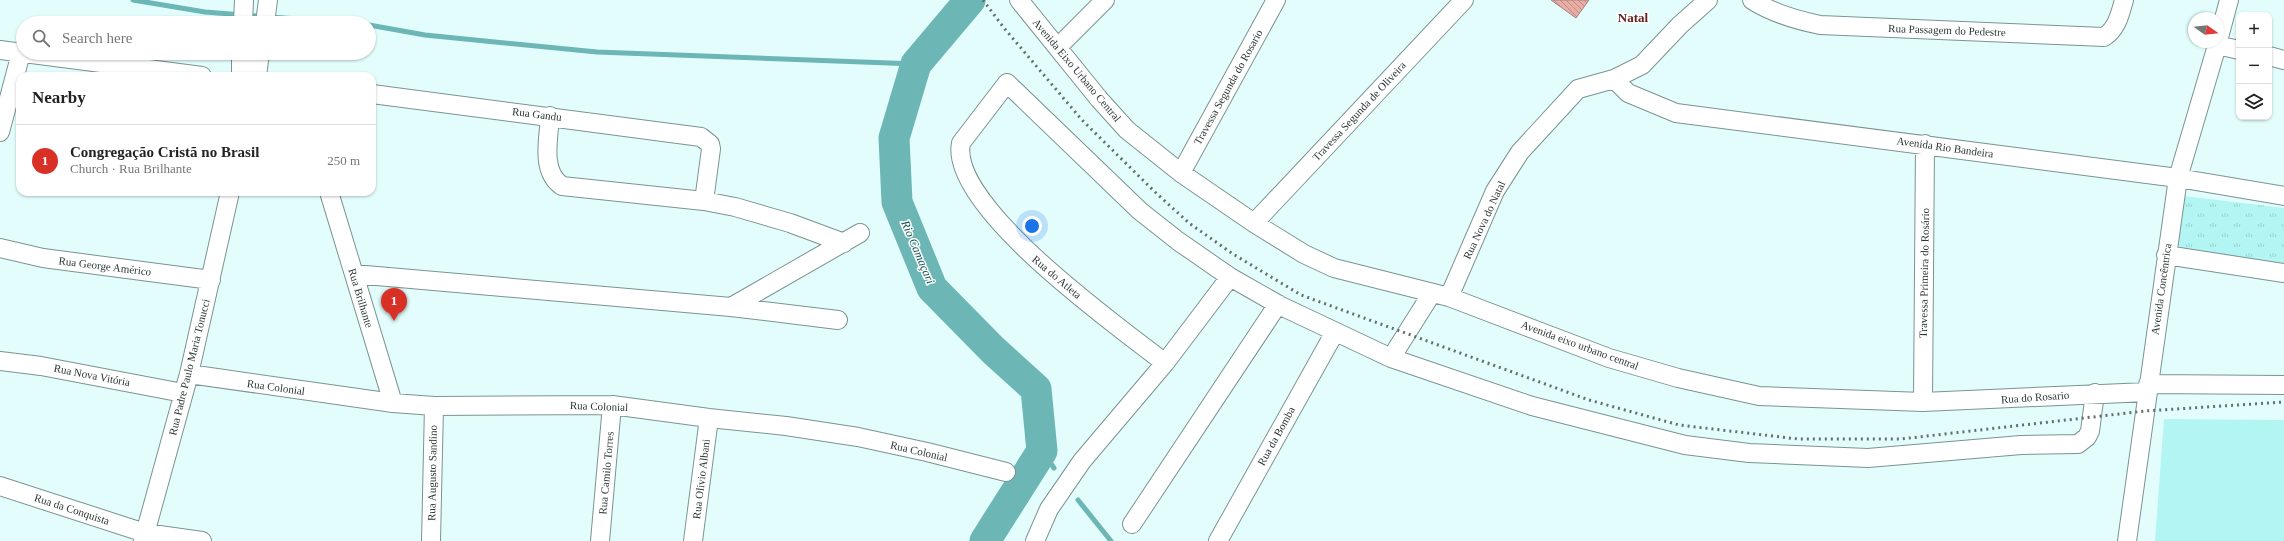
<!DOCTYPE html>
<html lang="en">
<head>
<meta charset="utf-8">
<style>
  :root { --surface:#fff; --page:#f6f6f6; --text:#222; --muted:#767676; --line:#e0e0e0; --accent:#d93025 }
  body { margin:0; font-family:"Times New Roman",serif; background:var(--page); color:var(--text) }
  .controls { position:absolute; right:12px; top:12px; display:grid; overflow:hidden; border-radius:8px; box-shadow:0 1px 3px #0004 }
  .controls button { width:36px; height:36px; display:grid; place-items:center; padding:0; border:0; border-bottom:1px solid var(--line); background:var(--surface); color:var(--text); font:20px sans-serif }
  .compass { position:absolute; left:2188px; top:12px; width:36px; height:36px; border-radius:50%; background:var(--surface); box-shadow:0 1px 3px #0004; rotate:105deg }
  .you { position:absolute; left:1032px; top:226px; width:14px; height:14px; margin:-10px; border:3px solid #fff; border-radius:50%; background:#1a73e8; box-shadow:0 0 0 6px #1a73e833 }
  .badge { display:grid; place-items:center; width:26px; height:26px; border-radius:50%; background:var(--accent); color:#fff; font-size:13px; font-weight:700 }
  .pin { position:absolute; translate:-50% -33px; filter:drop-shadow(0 1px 2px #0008) }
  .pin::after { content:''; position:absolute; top:21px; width:14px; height:12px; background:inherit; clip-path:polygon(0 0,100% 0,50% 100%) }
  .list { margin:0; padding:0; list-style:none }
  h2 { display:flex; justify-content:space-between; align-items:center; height:52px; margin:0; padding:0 16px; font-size:17px }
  h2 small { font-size:13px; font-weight:400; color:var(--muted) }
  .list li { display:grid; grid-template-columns:26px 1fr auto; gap:12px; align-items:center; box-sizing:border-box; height:72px; padding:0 16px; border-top:1px solid var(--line) }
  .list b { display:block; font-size:15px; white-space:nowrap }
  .list p { margin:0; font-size:13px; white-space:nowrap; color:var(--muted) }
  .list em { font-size:13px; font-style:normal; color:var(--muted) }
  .icon { flex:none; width:22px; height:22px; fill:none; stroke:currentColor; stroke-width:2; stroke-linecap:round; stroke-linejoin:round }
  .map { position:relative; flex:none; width:2284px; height:541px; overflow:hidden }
  .search { position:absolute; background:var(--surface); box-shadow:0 1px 3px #0004; left:16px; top:16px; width:360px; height:44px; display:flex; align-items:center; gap:10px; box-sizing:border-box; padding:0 14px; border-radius:22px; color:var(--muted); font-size:15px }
  .panel { position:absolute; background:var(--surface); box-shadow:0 1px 3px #0004; left:16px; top:72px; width:360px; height:124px; border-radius:12px }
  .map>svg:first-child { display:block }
</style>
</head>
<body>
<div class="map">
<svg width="2284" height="541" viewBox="0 0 2284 541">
  <defs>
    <pattern id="park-tufts" width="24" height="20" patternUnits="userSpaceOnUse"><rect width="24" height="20" fill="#b3f5f3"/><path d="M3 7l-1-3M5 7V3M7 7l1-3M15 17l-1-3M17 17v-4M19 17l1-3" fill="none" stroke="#9ad3d1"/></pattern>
    <pattern id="building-back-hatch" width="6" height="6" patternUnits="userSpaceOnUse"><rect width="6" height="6" fill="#eaaca3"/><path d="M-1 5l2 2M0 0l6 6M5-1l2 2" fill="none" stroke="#be8d86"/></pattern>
  </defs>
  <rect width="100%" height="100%" fill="#e3fdfd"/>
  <!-- grass -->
  <path fill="#b3f5f3" d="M2164,419L2284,420V541H2155Z"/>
  <!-- park -->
  <path fill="url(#park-tufts)" d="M2184,196L2284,208V266L2175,249Z"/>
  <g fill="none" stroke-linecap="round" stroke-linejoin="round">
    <!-- stream -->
    <path stroke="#6cb7b5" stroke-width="5" d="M133,0L205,12L349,23
      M369,25L425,35L597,52L916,64
      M1042,451L1054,468
      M1078,500L1111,541"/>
    <!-- river -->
    <path stroke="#6cb7b5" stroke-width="31" d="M970,0L916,64L894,138L897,202L932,288L993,350L1036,389L1042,451L985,541"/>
  </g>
  <!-- building -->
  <path fill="url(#building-back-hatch)" stroke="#9e8884" d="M1551,0H1589L1576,18Z"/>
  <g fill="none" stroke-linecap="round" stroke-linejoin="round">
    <!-- minor casing -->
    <g stroke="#7b9392" stroke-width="20">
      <path id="minor" d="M1019,0L1099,99L1127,130L1181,173L1254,223L1304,254L1334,268L1449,297L1609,358L1678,378L1759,396L1923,402L2147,392
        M1752,0C1772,13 1796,20 1820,25L2104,37C2117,29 2120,14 2124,0
        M243,23L244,0
        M265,23L268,0
        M2218,41L2229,0
        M2217,45L2239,50
        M1058,47L1105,0
        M0,50L23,53
        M24,53L202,76
        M2269,56L2284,60
        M241,76V53
        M257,76L260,53
        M1614,79L1628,93L1676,113L2178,178L2284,196
        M372,94L701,137L710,144L711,149L704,201
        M550,116C549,138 540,171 562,186L704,201L735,207L790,223L844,243
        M0,132L21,53
        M1181,173L1276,0
        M329,192L393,403
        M1254,223L1464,0
        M0,248L43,258L211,280
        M2166,255L2284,273
        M354,274L731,307L838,320
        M1449,297L1495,191L1520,152L1578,89L1614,79L1642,65L1680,25L1708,0
        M731,307L860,233
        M1391,358L1432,293
        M0,361L41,366L183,393
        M1165,363C1119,327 948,206 961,143L1007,83L1140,211L1178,241L1230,277L1281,306L1391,358L1532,406L1685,445L1749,453L1868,458L2021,445L2078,444L2087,437L2090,431L2095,393
        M189,374L393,403L434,406L612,405L709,418L786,426L858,437L927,452L1006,472
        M2148,384L2284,385
        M1923,402L1925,144
        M0,486L145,533L202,541
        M1132,524L1278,304
        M143,541L189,374L230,192
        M431,541L434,406
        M600,541L612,405
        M693,541L709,418
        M1035,541L1049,509L1082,461L1165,363L1230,277
        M1218,541L1335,332
        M2127,541L2178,178L2218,42"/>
    </g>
    <!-- minor -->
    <use href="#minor" stroke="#fff" stroke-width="18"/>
    <!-- rail -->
    <path stroke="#616f6e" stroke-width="3" stroke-dasharray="2 4" stroke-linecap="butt" d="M983,0L1004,28L1082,120L1155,192L1189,223L1233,254L1301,295L1589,400L1679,425L1798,439H1901L2145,411L2284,402"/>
  </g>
  <g text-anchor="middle" stroke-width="3" stroke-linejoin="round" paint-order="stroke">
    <!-- street labels -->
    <g font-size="11" fill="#2d3736" stroke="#fff">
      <text transform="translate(1947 30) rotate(2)" y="4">Rua Passagem do Pedestre</text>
      <text transform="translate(1077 70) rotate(50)" y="4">Avenida Eixo Urbano Central</text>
      <text transform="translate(1228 87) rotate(-61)" y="4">Travessa Segunda do Rosario</text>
      <text transform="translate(1359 111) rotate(-47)" y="4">Travessa Segunda de Oliveira</text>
      <text transform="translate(537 114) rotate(7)" y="4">Rua Gandu</text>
      <text transform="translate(1945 147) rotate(8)" y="4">Avenida Rio Bandeira</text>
      <text transform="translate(1484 220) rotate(-65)" y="4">Rua Nova do Natal</text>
      <text transform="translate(105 266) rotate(7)" y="4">Rua George Américo</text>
      <text transform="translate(1924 273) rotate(-89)" y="4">Travessa Primeira do Rosário</text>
      <text transform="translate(1057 277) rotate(40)" y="4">Rua do Atleta</text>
      <text transform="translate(2161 289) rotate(-82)" y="4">Avenida Concêntrica</text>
      <text transform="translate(361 298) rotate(73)" y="4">Rua Brilhante</text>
      <text transform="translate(1580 345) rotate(20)" y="4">Avenida eixo urbano central</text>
      <text transform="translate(189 367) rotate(-76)" y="4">Rua Padre Paulo Maria Tonucci</text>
      <text transform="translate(92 375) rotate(11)" y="4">Rua Nova Vitória</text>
      <text transform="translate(276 387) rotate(8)" y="4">Rua Colonial</text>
      <text transform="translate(2035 397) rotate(-4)" y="4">Rua do Rosario</text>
      <text transform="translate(599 406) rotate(2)" y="4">Rua Colonial</text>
      <text transform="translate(1276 436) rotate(-61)" y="4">Rua da Bomba</text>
      <text transform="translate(919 451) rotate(13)" y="4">Rua Colonial</text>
      <text transform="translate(432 473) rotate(-89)" y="4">Rua Augusto Sandino</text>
      <text transform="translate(606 473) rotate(-85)" y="4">Rua Camilo Torres</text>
      <text transform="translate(701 479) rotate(-83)" y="4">Rua Olivio Albani</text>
      <text transform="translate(72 509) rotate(18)" y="4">Rua da Conquista</text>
    </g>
    <!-- water labels -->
    <g font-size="12" font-style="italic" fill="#125453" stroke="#fff">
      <text transform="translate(918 252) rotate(67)" y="4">Rio Camaçari</text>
    </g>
    <!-- quarter labels -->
    <g font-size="13" font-weight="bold" fill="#66211c" stroke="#fff">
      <text x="1633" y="22">Natal</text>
    </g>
  </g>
</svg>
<div class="controls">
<button>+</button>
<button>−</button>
<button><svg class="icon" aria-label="layers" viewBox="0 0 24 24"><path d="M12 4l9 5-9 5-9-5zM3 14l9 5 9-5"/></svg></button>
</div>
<svg class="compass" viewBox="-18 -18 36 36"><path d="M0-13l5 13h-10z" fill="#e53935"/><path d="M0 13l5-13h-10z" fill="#767676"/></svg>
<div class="you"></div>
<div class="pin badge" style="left:394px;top:321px">1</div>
<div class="search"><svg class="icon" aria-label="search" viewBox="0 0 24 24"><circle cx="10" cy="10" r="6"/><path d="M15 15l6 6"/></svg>Search here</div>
<section class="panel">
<h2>Nearby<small></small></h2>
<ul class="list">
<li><span class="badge">1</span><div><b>Congregação Cristã no Brasil</b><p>Church · Rua Brilhante</p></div><em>250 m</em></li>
</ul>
</section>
</div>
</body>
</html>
